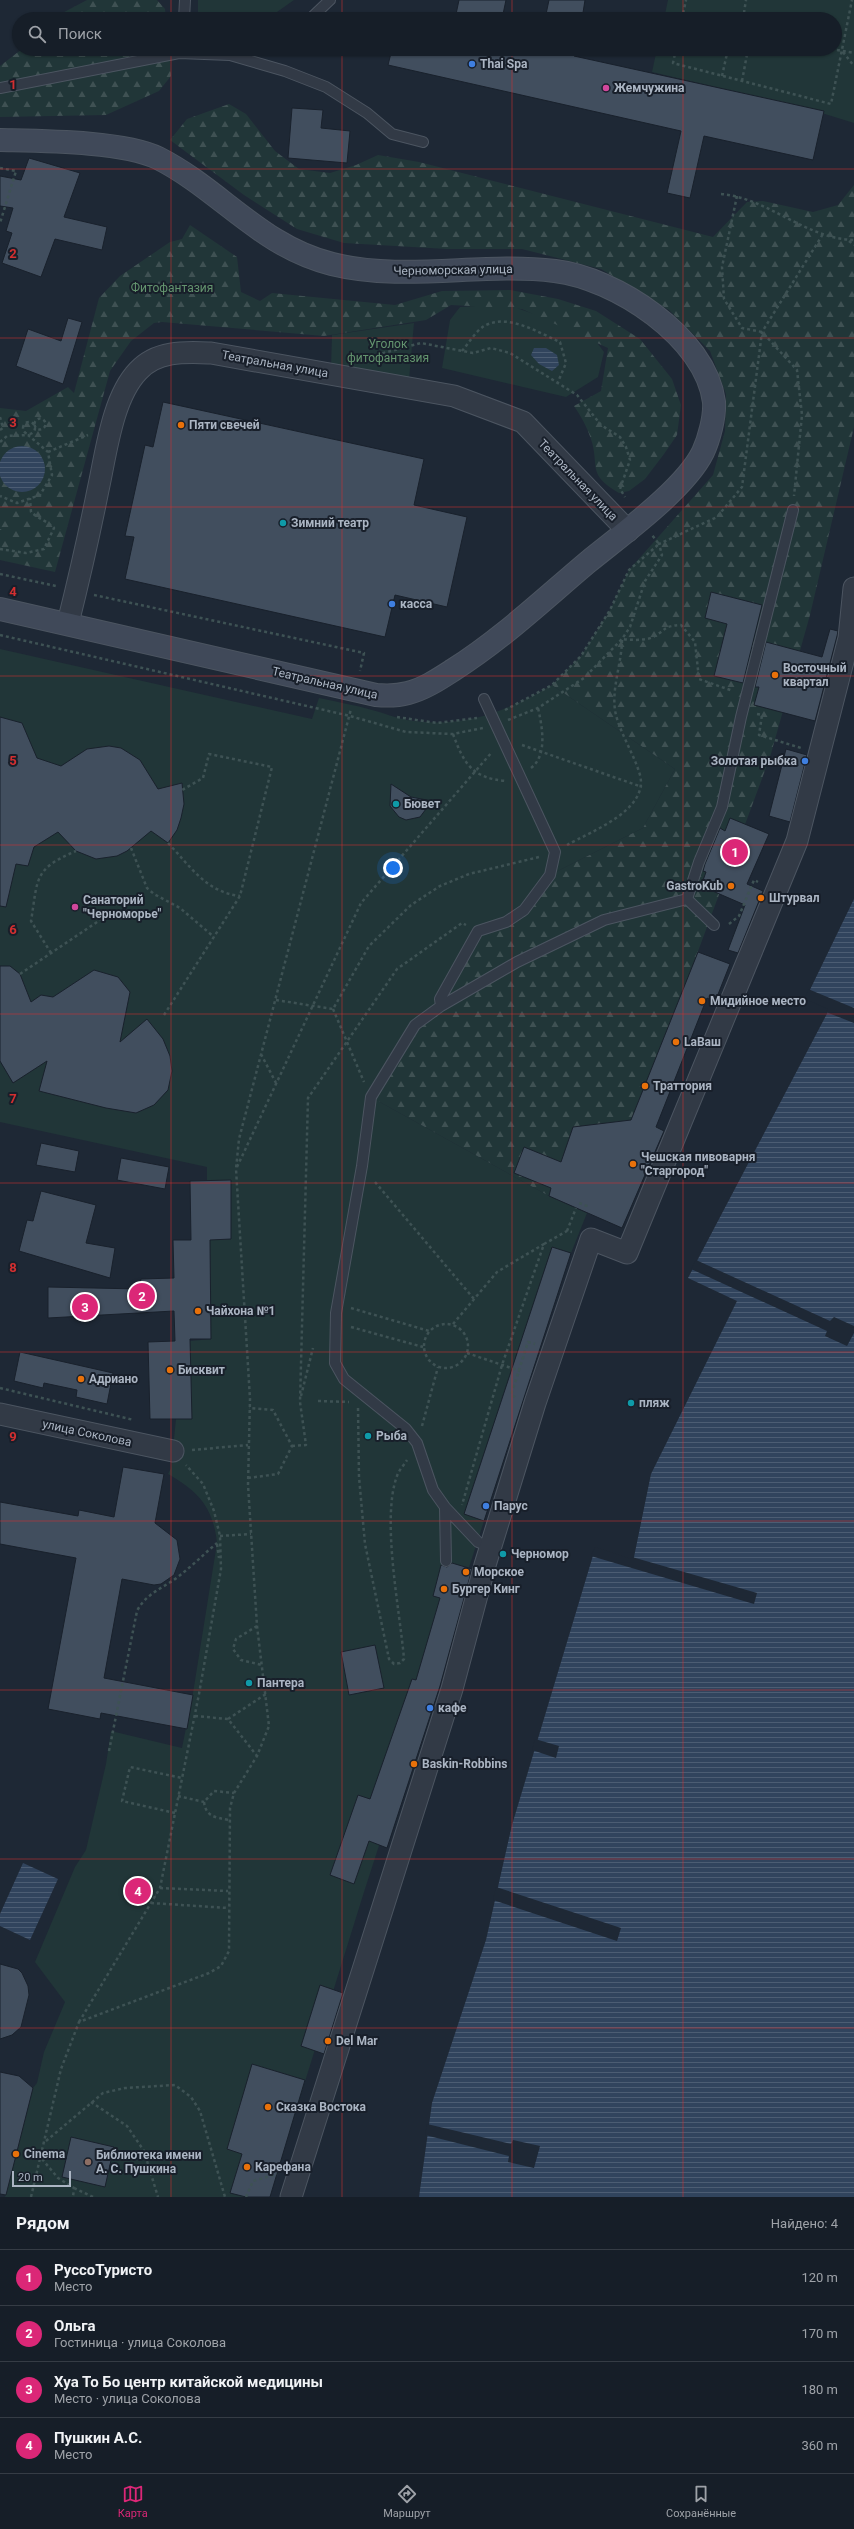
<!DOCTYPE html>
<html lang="ru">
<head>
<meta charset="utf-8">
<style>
  :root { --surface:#161e28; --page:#232b34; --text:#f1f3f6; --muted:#9ea2a8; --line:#353c45; --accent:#db2777 }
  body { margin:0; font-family:Roboto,sans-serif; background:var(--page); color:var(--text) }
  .scale { position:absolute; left:12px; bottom:10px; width:59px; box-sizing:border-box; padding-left:4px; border:2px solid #abb5c3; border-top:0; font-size:11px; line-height:14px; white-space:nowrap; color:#abb5c3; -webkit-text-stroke:3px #181f2a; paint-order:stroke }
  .you { position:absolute; left:393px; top:868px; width:14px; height:14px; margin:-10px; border:3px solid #fff; border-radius:50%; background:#1a73e8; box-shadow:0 0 0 6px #1a73e833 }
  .badge { display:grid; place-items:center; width:26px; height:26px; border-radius:50%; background:var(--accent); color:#fff; font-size:13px; font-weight:700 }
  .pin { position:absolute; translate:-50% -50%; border:2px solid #fff; box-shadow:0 1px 4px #0006 }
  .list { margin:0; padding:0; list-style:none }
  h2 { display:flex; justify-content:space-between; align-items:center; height:52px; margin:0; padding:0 16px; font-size:17px }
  h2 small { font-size:13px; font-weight:400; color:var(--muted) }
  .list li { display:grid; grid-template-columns:26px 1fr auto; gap:12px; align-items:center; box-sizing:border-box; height:56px; padding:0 16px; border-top:1px solid var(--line) }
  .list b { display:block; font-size:15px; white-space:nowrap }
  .list p { margin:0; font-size:13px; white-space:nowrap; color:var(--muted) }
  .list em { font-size:13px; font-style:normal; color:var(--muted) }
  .icon { flex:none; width:22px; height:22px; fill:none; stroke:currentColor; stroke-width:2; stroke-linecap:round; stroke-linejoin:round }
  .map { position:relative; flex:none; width:854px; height:2197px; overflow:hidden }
  .search { position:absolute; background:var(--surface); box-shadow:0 1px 3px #0004; left:12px; right:12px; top:12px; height:44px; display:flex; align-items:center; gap:10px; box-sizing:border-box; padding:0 14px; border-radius:22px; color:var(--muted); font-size:15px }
  .sheet { height:276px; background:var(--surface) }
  nav { display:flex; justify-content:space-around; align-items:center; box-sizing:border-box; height:56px; border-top:1px solid var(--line); background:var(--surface); font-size:11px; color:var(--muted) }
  nav a { display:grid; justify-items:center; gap:2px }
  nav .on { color:var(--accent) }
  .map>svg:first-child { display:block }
</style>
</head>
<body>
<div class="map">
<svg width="854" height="2197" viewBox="0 0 854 2197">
  <defs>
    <pattern id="forest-firs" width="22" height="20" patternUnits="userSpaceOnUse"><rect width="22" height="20" fill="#213638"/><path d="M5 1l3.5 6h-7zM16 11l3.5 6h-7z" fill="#3f5153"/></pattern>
    <pattern id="water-rules" width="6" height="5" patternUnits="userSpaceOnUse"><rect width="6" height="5" fill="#31445d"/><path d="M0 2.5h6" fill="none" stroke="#4c5d73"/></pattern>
  </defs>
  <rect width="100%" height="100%" fill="#1e2835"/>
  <!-- green -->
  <path fill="#213638" d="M198,0H294L267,19H201L198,14Z
    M668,0H854V123L812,110L652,72L657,49H835V19H664Z
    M505,304L590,333L604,352L598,377L566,397L442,368L450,320L460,307Z
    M414,323L409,380L331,367L332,335Z
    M0,649L312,719L319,698C337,702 355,705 372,710C384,713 396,718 407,720C462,729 506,712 552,685L675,769L643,828L550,875L440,999L371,1097L549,1196L587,1213L571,1253L552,1247L464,1514L484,1521L364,1892L269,2197H5L33,2088L37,2083L44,2052L65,2002L35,1962L75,1867L86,1850L106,1764L111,1731L182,1748L193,1693L217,1543C213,1507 199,1492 168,1474L171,1468L176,1419L192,1418L190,1341L211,1339L210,1240L231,1239V1181H207V1167L0,1122Z"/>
  <!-- forest -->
  <path fill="url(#forest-firs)" d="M87,0H157L165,9L166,19H51Z
    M22,49H169L171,76L159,91L106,115L0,117V66Z
    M229,104L246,114L275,151L299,169L330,173L356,165L378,155L419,162L713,237L747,202L763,201L813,212L838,205L854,185V427L810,615L770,757L684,989L627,1131L607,1123L573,1127L549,1196L371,1097L395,1050L441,1006L478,931L506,922L550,875L643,828L675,769L552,685L581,656L610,610L629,570L713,475L725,431L726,394L710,351L669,310L601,269L522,249H447L344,243L297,229L244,195L170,140L187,119Z
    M190,225L237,257L241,292L260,301L272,293L395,305L442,291L510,290L558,299L596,311L640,339L672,379L681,405L677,435L664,454L645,479L629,491L619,493C586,474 600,466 591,439C587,427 581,416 574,406L601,391L608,348L522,309L451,305L426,320L324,336L162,322L154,323L131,341L110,371L55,572L0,560V408L26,411L68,387L74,393L99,298L120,276L170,242L182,239Z"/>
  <!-- water -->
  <path fill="url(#water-rules)" d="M534,348H546L557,355L559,365L552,371L539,364L531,355Z
    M-1 469a23 23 0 1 1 46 0a23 23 0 1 1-46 0Z
    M854,899V2197H419L432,2103L486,1940L512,1825L595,1549L633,1562L651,1474L737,1301L688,1278L830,1008L806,998Z
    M23,1863L58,1879L30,1940L0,1926V1914Z"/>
  <!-- pier -->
  <path fill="#1e2835" d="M808,989L854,1008V1023L826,1012L828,1009L805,999Z
    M696,1260L830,1321L834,1317L854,1326V1333L847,1346L825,1336L827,1331L691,1269Z
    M595,1547L631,1559L632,1557L757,1593L754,1604L591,1556Z
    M535,1739L559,1746L556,1758L532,1750Z
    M496,1887L621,1928L617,1941L493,1900Z
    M427,2124L511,2144L513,2140L540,2146L534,2168L508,2162L509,2156L425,2135Z"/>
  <!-- building -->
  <path fill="#414e5e" stroke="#19212c" d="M459,0H506L502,19H455Z
    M549,0H585L582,19H545Z
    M392,49H576L574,56L824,111L813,160L704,136L690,198L667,193L681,131L388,65Z
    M292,108L323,110L321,128L350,131L347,163L288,158Z
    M29,158L80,173L64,217L107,227L102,250L55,239L41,277L2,263L12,233L6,231L13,208L0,206V176L21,180Z
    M68,318L82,322L63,384L16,366L28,329L61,341Z
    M163,402L424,459L414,505L467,517L447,607L395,595L385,637L125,579L134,537L125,536L145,445L153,447Z
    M711,592L762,605L743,683L714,676L727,624L705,618Z
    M830,629L838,631L837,636L815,721L754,705L759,687H755L766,642L822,657Z
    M0,717L22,723L37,758L61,766L87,749L109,746L121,748L140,760L158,789L182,783L184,804L181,818L177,830L168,843L151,831L127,851L117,856L96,859L76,851L58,832L34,847L28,866L16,864L6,907L0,906Z
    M786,749L807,755L790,822L769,816Z
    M391,784L411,797L432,801L420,817L406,820L399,817L390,806Z
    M730,818L769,834L747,884L763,891L738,953L728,950L745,905L701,886L706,872L703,871L705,864L720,828L725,831Z
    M698,952L730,964L715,1002L707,998L656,1127L664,1131L622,1228L549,1196L551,1188L514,1173L524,1147L561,1162L573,1127L631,1120Z
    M0,966H10L20,974L31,1002L41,995L53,997L94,970L118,977L130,992L120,1042L147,1019L163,1039L170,1056L172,1071L168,1090L154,1105L136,1113L106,1108L39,1091L47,1061L13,1083L0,1061Z
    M41,1143L79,1151L75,1172L36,1165Z
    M121,1158L169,1167L165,1189L117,1180Z
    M231,1180V1239L210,1240L211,1339H190L192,1419H150L148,1342L175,1341L174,1311L48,1318V1287L139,1289L141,1279L174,1278L173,1240H191L190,1181Z
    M41,1191L96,1205L86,1243L115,1248L110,1278L19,1251L27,1220L33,1221Z
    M552,1247L571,1253L484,1521L464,1514Z
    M20,1352L113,1373L107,1404L76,1397L77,1390L44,1383L43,1388L14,1381Z
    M123,1467L164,1474L155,1523L177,1540L180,1559L174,1575L161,1584L154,1585L122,1579L104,1678L193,1695L187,1729L101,1713L100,1719L48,1709L76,1558L0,1544V1502L78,1516L79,1510L114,1517Z
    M452,1563L472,1569L440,1686L387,1848L369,1841L354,1884L330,1875L358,1795L370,1799L412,1679L416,1680L440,1598L433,1596L441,1565L447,1567Z
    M375,1645L384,1688L349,1695L341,1652Z
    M0,1964L18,1969L22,1973L28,1986L29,1995L21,2027L12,2035L0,2039Z
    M320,1985L343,1993L324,2054L301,2046Z
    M252,2064L305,2080L270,2197H246L230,2193L242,2154L227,2149Z
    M0,2072L19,2076L33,2088L6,2195L0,2194Z
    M71,2137L114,2147L105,2187L62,2177Z"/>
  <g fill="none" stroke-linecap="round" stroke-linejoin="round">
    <!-- lane casing -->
    <g stroke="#4c5561" stroke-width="12">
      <path id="lane" d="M184,19L185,0
        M310,19L330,0
        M230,54L249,49
        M0,88L179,53L230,55L285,71L326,87L367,113L392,134L423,142
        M484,699L555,852L550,875L524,910L506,922L478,931L440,999L441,1006L415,1025L371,1097L362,1166L336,1313L335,1363L344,1379L406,1429L417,1443L433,1490L445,1507L478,1542L490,1547
        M687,899L714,925
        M441,1006L517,962L604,920L687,899L699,862L722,807L741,717L793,510
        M445,1507L446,1561"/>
    </g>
    <!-- street casing -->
    <g stroke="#4c5561" stroke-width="23">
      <path id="street" d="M68,623C79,579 89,535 98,490C106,454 112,398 138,371C157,350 186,352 211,353L454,396L523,422L628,531
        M0,1414L173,1451
        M291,2197L452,1689L485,1565L535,1403L591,1239L627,1253L797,841L849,638L854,588"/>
    </g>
    <!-- secondary casing -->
    <g stroke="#4c5561" stroke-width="24">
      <path id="secondary" d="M0,140C41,141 123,141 158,158C221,190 260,246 332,264C405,282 481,262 555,271C615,278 706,337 714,402C715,417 709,439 703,452C685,489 621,535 588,562C544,599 502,639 453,670C439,679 424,689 408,693C397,696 387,696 376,695L0,609"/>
    </g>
    <!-- path -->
    <path stroke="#3e5254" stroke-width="2.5" stroke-dasharray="3 3" stroke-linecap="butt" d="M682,19L686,0
      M743,19L746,0
      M676,49L673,63L831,104L852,0
      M831,49L854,53
      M843,52L854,66
      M722,76L728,49
      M742,81L748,49
      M0,168L16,171L0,223
      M721,194C768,198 806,239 854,240
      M737,196L722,267L724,299L742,328L762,332L797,370L802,415L794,496
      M849,241L854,245
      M462,351C468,344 476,331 484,326C508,313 537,332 560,342L566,363L558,382
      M365,358L421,343L473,353L491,348L510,353L577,395L601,425L620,437L626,447L630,460L620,489L625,497
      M0,417L3,428L0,430
      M34.5 424a5.5 5.5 0 1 1 11 0a5.5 5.5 0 1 1-11 0Z
      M23 428a6 6 0 1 1 12 0a6 6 0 1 1-12 0Z
      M0,442L7,436L28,435L48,452L52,475L40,495L17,503L0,496
      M48,452L88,435
      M0,529V530
      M0,549L26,553L44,549L54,528C47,521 39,519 31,512L30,498
      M0,574L56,586
      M94,595L364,653L360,671
      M0,635L350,716L406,732L453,734L483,728
      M505,710L552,685L581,656L610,610L629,570L659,544L652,535
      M757,714L762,715L759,735L801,748
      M397,717L437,723L477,718
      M508,720L538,708L584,678L622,639L630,627L645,581L662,555L659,544L717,517L742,487L762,332L823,234
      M453,734C464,764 472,778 506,781
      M522,745L642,787
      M531,768C548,755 542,726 538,708
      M168,843C191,867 206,892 240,896
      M567,845C592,831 649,810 640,775C634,754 621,735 616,715C610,691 622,664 622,639C631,640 644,641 653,637C667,630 662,626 681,625L695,642L699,679L733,691
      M131,848L147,888L154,894L180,908L214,937
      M729,924L739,916L754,880L758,882
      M51,953L31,921C38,879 33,869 76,851
      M20,974L103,918
      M276,1000L333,1009L369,946L411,905L440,886L469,874L539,857
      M333,1009L364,1082
      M164,1015L240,896L272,767L209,754L203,778L182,790
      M261,1054L276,1083
      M237,1167L361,903L492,752
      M375,1182L474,1299
      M579,1203L590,1207
      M567,1231L576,1208
      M544,1244L567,1231L572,1232
      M351,1308L429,1331
      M424 1346a22 22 0 1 1 44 0a22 22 0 1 1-44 0Z
      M453,1324L497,1272L544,1244L502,1365L462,1505
      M351,1327L423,1347
      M467,1353L520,1371
      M0,1388L134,1420
      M301,1396L313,1348
      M515,1397L511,1395L528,1342L535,1344
      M318,1401L349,1402
      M358,1408L359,1477L365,1544L389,1659L394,1664L400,1663L404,1659C400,1611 381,1519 397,1476C399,1470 404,1465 407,1460
      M422,1426L438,1367
      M292,1446L306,1445L300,1402L308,1098L397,969L462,923L466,925
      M192,1450L248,1445
      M248,1478L278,1474L292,1446L273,1410L249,1408
      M220,1536L251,1534
      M217,1544L219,1558
      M257,1626L236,1639L233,1649L241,1660L262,1665
      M195,1716L228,1719L257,1756
      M228,1719L266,1694
      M109,1751L137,1611C146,1593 164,1588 179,1576C192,1566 204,1554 217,1543
      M178,1796L204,1802
      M175,1813L122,1801L130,1767L182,1778
      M228,1820C215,1817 206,1817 204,1802L214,1791L234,1793
      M160,1888L228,1891
      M138,1891L156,1895
      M151,1903L228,1908
      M79,2022L160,1888L199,1694L221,1569L220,1536L214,1511L203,1484L186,1465
      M91,2102L127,2126L144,2151L158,2197
      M46,2141L103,2093L125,2088L175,2085L191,2097L200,2111L225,2197
      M42,2159L58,2178L74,2188L73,2197
      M74,2188L93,2197
      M31,2197L61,2069L79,2022L209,1973L221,1966L229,1951L230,1808L234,1793L257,1756L269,1726L257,1626L248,1485L250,1399L236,1169L239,1139L351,709
      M246,2197L253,2181L277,2174"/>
    <!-- lane -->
    <use href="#lane" stroke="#323a46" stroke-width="10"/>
    <!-- street -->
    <use href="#street" stroke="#323a46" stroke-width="21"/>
    <!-- secondary -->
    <use href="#secondary" stroke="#404959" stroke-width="22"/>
  </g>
  <!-- grid -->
  <path fill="none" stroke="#d42f30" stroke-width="1" stroke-opacity="0.55" d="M171,0V19M342,0V19M512,0V19M683,0V19M171,49V2197M342,49V2197M512,49V2197M683,49V2197M0,169H854M0,338H854M0,507H854M0,676H854M0,845H854M0,1014H854M0,1183H854M0,1352H854M0,1521H854M0,1690H854M0,1859H854M0,2028H854"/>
  <!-- markers -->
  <g fill="#3f7fe0" stroke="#181f2a" stroke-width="1.5">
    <circle cx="472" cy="64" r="4"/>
    <circle cx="392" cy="604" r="4"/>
    <circle cx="805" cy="761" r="4"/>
    <circle cx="486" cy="1506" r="4"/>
    <circle cx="430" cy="1708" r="4"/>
  </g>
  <g fill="#d1479c" stroke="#181f2a" stroke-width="1.5">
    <circle cx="606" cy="88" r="4"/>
    <circle cx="75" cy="907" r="4"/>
  </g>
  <g fill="#e8710a" stroke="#181f2a" stroke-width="1.5">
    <circle cx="181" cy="425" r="4"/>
    <circle cx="775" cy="675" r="4"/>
    <circle cx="731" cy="886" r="4"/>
    <circle cx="761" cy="898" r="4"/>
    <circle cx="702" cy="1001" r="4"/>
    <circle cx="676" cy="1042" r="4"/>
    <circle cx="645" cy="1086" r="4"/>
    <circle cx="633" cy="1164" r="4"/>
    <circle cx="198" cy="1311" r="4"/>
    <circle cx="170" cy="1370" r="4"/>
    <circle cx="81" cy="1379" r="4"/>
    <circle cx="466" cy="1572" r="4"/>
    <circle cx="444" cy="1589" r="4"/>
    <circle cx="414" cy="1764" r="4"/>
    <circle cx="328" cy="2041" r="4"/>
    <circle cx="268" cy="2107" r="4"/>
    <circle cx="16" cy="2154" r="4"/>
    <circle cx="247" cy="2167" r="4"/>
  </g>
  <g fill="#0f9aa8" stroke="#181f2a" stroke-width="1.5">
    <circle cx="283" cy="523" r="4"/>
    <circle cx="396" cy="804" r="4"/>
    <circle cx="631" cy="1403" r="4"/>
    <circle cx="368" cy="1436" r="4"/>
    <circle cx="503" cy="1554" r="4"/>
    <circle cx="249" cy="1683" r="4"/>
  </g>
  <circle fill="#8d6e63" stroke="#181f2a" stroke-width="1.5" cx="88" cy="2162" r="4"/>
  <g text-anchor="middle" stroke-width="4" stroke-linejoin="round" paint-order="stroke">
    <!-- poi labels -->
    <g font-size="12" font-weight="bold" fill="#abb5c3" stroke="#181f2a" text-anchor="start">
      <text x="480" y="68">Thai Spa</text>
      <text x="614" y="92">Жемчужина</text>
      <text x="189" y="429">Пяти свечей</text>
      <text x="291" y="527">Зимний театр</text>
      <text x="400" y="608">касса</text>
      <text x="783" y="672">Восточный<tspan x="783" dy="14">квартал</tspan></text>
      <text x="797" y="765" text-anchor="end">Золотая рыбка</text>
      <text x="404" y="808">Бювет</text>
      <text x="723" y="890" text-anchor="end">GastroKub</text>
      <text x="769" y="902">Штурвал</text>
      <text x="83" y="904">Санаторий<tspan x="83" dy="14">"Черноморье"</tspan></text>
      <text x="710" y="1005">Мидийное место</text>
      <text x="684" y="1046">LaВаш</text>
      <text x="653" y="1090">Траттория</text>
      <text x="641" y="1161">Чешская пивоварня<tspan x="641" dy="14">"Старгород"</tspan></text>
      <text x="206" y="1315">Чайхона №1</text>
      <text x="178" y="1374">Бисквит</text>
      <text x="89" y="1383">Адриано</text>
      <text x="639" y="1407">пляж</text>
      <text x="376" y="1440">Рыба</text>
      <text x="494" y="1510">Парус</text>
      <text x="511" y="1558">Черномор</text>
      <text x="474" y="1576">Морское</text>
      <text x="452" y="1593">Бургер Кинг</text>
      <text x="257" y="1687">Пантера</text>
      <text x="438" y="1712">кафе</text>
      <text x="422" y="1768">Baskin-Robbins</text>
      <text x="336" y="2045">Del Mar</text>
      <text x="276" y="2111">Сказка Востока</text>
      <text x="24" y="2158">Cinema</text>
      <text x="96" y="2159">Библиотека имени<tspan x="96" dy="14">А. С. Пушкина</tspan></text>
      <text x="255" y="2171">Карефана</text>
    </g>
    <!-- street labels -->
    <g font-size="12" fill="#abb5c3" stroke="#181f2a">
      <text transform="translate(453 270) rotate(-1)" y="4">Черноморская улица</text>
      <text transform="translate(275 364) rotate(10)" y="4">Театральная улица</text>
      <text transform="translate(578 480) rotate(46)" y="4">Театральная улица</text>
      <text transform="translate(325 683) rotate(13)" y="4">Театральная улица</text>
      <text transform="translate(87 1433) rotate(12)" y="4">улица Соколова</text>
    </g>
    <!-- park labels -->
    <g font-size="12" fill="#63946e" stroke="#181f2a">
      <text x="172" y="292">Фитофантазия</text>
      <text x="388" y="348">Уголок<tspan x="388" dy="14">фитофантазия</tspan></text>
    </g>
  </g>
  <g font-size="13" text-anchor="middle" font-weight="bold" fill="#d42f30" stroke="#181f2a" stroke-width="4" stroke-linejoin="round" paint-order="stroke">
    <text x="13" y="89">1</text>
    <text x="13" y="258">2</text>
    <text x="13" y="427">3</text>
    <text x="13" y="596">4</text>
    <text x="13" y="765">5</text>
    <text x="13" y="934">6</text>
    <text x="13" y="1103">7</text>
    <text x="13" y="1272">8</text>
    <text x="13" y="1441">9</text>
  </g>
</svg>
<div class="scale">20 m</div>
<div class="you"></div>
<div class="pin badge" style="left:735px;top:852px">1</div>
<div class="pin badge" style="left:142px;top:1296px">2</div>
<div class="pin badge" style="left:85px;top:1307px">3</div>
<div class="pin badge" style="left:138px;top:1891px">4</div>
<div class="search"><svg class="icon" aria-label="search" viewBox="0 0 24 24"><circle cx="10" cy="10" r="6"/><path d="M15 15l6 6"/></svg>Поиск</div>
</div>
<section class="sheet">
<h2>Рядом<small>Найдено: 4</small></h2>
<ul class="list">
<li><span class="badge">1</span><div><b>РуссоТуристо</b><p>Место</p></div><em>120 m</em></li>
<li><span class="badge">2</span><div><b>Ольга</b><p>Гостиница · улица Соколова</p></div><em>170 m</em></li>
<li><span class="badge">3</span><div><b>Хуа То Бо центр китайской медицины</b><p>Место · улица Соколова</p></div><em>180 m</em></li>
<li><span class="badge">4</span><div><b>Пушкин А.С.</b><p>Место</p></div><em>360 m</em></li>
</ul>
</section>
<nav>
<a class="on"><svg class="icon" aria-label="map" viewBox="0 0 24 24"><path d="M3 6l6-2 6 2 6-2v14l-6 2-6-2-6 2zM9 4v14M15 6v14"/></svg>Карта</a>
<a><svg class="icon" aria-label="directions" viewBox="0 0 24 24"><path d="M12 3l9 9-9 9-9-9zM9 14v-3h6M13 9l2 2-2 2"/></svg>Маршрут</a>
<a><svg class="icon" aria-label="saved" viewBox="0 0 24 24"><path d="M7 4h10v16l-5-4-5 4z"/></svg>Сохранённые</a>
</nav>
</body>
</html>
